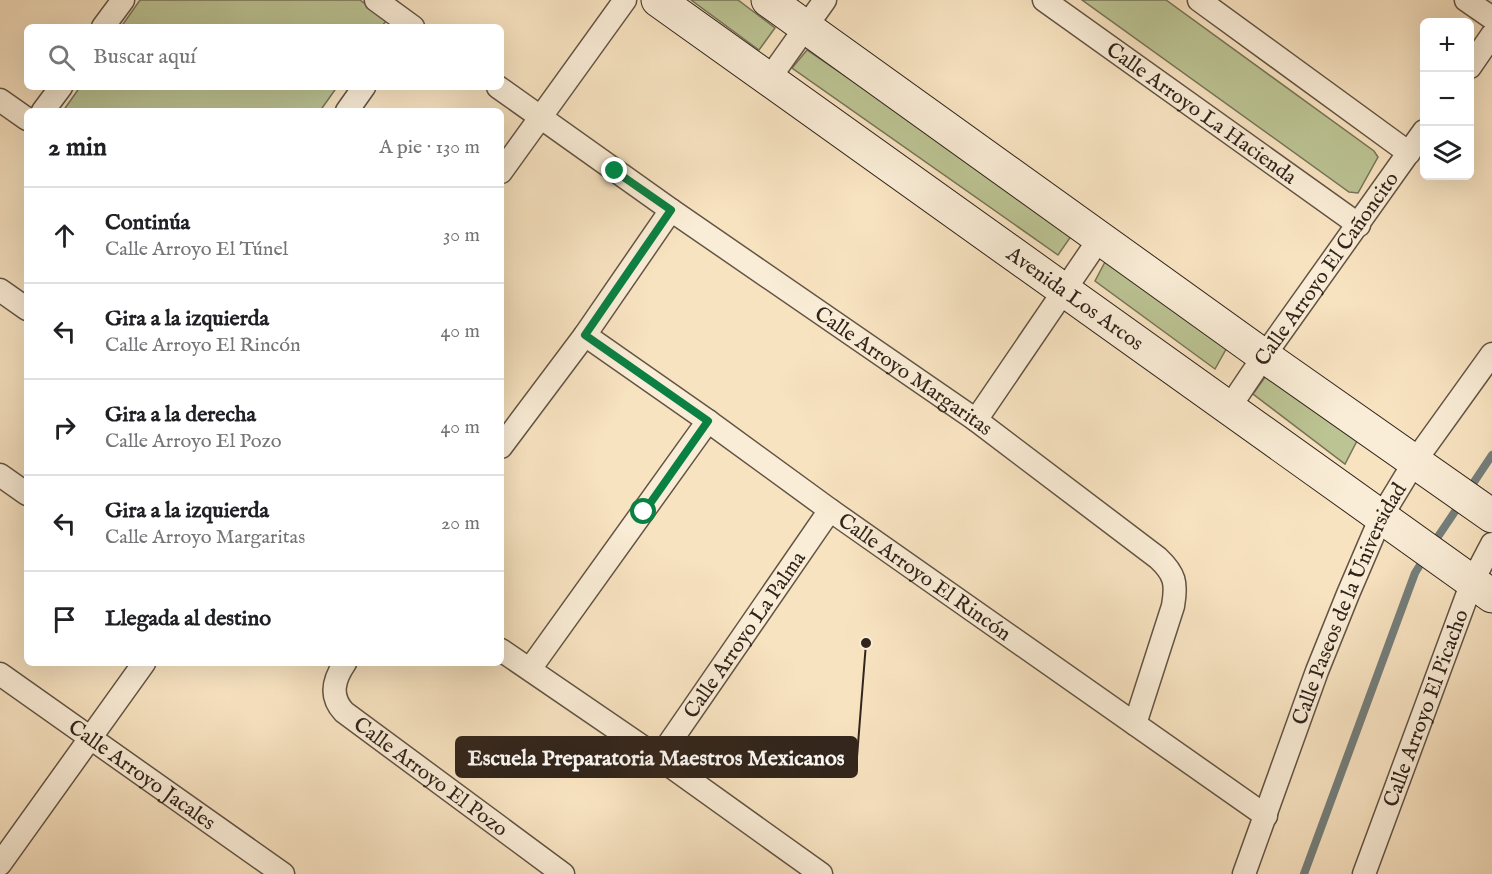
<!DOCTYPE html>
<html lang="es">
<head>
<meta charset="utf-8">
<style>
  :root { --surface:#fff; --page:#f6f6f6; --text:#202124; --muted:#757577; --line:#e0e0e0 }
  body { margin:0; font-family:"IM FELL English",serif; background:var(--page); color:var(--text) }
  .controls { position:absolute; right:18px; top:18px; display:grid; overflow:hidden; border-radius:9px; box-shadow:0 6px 24px #0002 }
  .controls button { width:54px; height:54px; display:grid; place-items:center; padding:0; border:0; border-bottom:2px solid var(--line); background:var(--surface); color:var(--text); font:30px sans-serif }
  .stop { position:absolute; width:18px; height:18px; margin:-14px; border:4px solid #0b8043; border-radius:50%; background:#fff }
  .stop.end { background:#0b8043; border-color:#fff; box-shadow:0 2px 6px #0008 }
  .list { margin:0; padding:0; list-style:none }
  h2 { display:flex; justify-content:space-between; align-items:center; height:78px; margin:0; padding:0 24px; font-size:26px }
  h2 small { font-size:20px; font-weight:400; color:var(--muted) }
  .list li { display:grid; grid-template-columns:39px 1fr auto; gap:18px; align-items:center; box-sizing:border-box; height:96px; padding:0 24px; border-top:2px solid var(--line) }
  .list b { display:block; font-size:22px; white-space:nowrap }
  .list p { margin:0; font-size:20px; white-space:nowrap; color:var(--muted) }
  .list em { font-size:20px; font-style:normal; color:var(--muted) }
  .icon { flex:none; width:33px; height:33px; fill:none; stroke:currentColor; stroke-width:2; stroke-linecap:round; stroke-linejoin:round }
  .map { position:relative; flex:none; width:1492px; height:874px; overflow:hidden }
  .search { position:absolute; background:var(--surface); box-shadow:0 6px 24px #0002; left:24px; top:24px; width:480px; height:66px; display:flex; align-items:center; gap:15px; box-sizing:border-box; padding:0 21px; border-radius:9px; color:var(--muted); font-size:22px }
  .panel { position:absolute; background:var(--surface); box-shadow:0 6px 24px #0002; left:24px; top:108px; width:480px; height:558px; border-radius:9px }
  .map>svg:first-child { display:block }
</style>
</head>
<body>
<div class="map">
<svg width="1492" height="874" viewBox="0 0 1492 874">
  <rect width="100%" height="100%" fill="#f8e3c1"/>
  <filter id="stains"><feTurbulence type="fractalNoise" baseFrequency=".00333" numOctaves="4"/><feColorMatrix values="0 0 0 0 .2 0 0 0 0 .09 0 0 0 0 .02 0 0 0 .5 -.17"/></filter>
  <radialGradient id="worn" r=".72"><stop offset=".6" stop-color="#630" stop-opacity="0"/><stop offset="1" stop-color="#630" stop-opacity=".3"/></radialGradient>
  <!-- green -->
  <path fill="#bcc494" stroke="#767458" stroke-width="1.5" d="M140,0H360L387,20L381,27H121Z
    M691,0H738L775,28L759,50Z
    M1082,0H1166L1374,151L1378,157L1358,193L1349,192Z
    M807,50L1074,232L1058,255L792,68Z
    M80,87H337L320,111H63Z
    M1106,260L1229,344L1215,369L1095,281Z
    M1268,373L1358,439L1345,464L1253,394Z"/>
  <g fill="none" stroke-linecap="round" stroke-linejoin="round">
    <!-- stream -->
    <path stroke="#757f7c" stroke-width="8" d="M1468,491L1492,455
      M1433,544L1460,504
      M1304,874L1415,573L1425,557"/>
    <!-- street casing -->
    <g stroke="#635444" stroke-width="25">
      <g id="street">
        <path d="M376,0L413,27"/>
        <path id="s1" d="M1044,0L1359,225"/>
        <path d="M1199,0L1409,153"/>
        <path d="M1466,0L1492,18"/>
        <path d="M103,27L123,0"/>
        <path d="M1470,67L1492,35"/>
        <path d="M769,79L825,0"/>
        <path id="s2" d="M498,87L671,210L976,420L1158,558C1175,574 1177,583 1173,606L1135,724"/>
        <path d="M0,100L27,119"/>
        <path d="M43,111L61,87"/>
        <path d="M347,111L364,87"/>
        <path d="M501,172L625,0"/>
        <path d="M0,290L27,309"/>
        <path id="s3" d="M585,335L708,421L830,510L1266,816"/>
        <path id="s4" d="M1229,408L1264,356L1424,131"/>
        <path d="M976,420L1100,238"/>
        <path d="M501,447L585,335L671,210"/>
        <path d="M0,475L27,494"/>
        <path d="M501,650L659,758L821,874"/>
        <path id="s5" d="M345,663C334,679 329,696 344,712L563,874"/>
        <path d="M530,669L708,421"/>
        <path id="s6" d="M0,674L283,874"/>
        <path id="s7" d="M659,758L830,510"/>
        <path d="M0,864L144,663"/>
        <path id="s8" d="M1244,874L1317,671L1348,594L1381,517L1415,461L1492,354"/>
        <path id="s9" d="M1364,874L1472,582L1492,544"/>
      </g>
    </g>
    <!-- secondary casing -->
    <g stroke="#31241b" stroke-width="35">
      <g id="secondary">
        <path id="s10" d="M658,0L1492,596"/>
        <path d="M768,0L1264,356L1492,516"/>
      </g>
    </g>
    <!-- street -->
    <use href="#street" stroke="#faedd7" stroke-width="22"/>
    <!-- secondary -->
    <use href="#secondary" stroke="#faedd7" stroke-width="33"/>
  </g>
  <g fill="none" stroke-linecap="round" stroke-linejoin="round">
    <!-- route -->
    <path stroke="#0b8043" stroke-width="8" d="M615,171L671,210L585,335L708,421L644,512"/>
  </g>
  <g text-anchor="middle" stroke-width="6" stroke-linejoin="round" paint-order="stroke">
    <!-- street labels -->
    <g font-size="21" fill="#31241b" stroke="#faedd7">
      <text dy="7" stroke="none"><textPath href="#s1" startOffset="194">Calle Arroyo La Hacienda</textPath></text>
      <text dy="7" stroke="none"><textPath href="#s4" startOffset="170">Calle Arroyo El Cañoncito</textPath></text>
      <text dy="7" stroke="none"><textPath href="#s10" startOffset="513">Avenida Los Arcos</textPath></text>
      <text dy="7" stroke="none"><textPath href="#s2" startOffset="495">Calle Arroyo Margaritas</textPath></text>
      <text dy="7" stroke="none"><textPath href="#s3" startOffset="417">Calle Arroyo El Rincón</textPath></text>
      <text dy="7" stroke="none"><textPath href="#s8" startOffset="290">Calle Paseos de la Universidad</textPath></text>
      <text dy="7" stroke="none"><textPath href="#s7" startOffset="150">Calle Arroyo La Palma</textPath></text>
      <text dy="7" stroke="none"><textPath href="#s9" startOffset="177">Calle Arroyo El Picacho</textPath></text>
      <text dy="7" stroke="none"><textPath href="#s6" startOffset="174">Calle Arroyo Jacales</textPath></text>
      <text dy="7" stroke="none"><textPath href="#s5" startOffset="162">Calle Arroyo El Pozo</textPath></text>
    </g>
  </g>
  <!-- callouts -->
  <path fill="none" stroke="#31241b" stroke-width="2" d="M866 643L857 757"/>
  <circle fill="#31241b" stroke="#faedd7" stroke-width="2" cx="866" cy="643" r="6"/>
  <rect fill="#31241b" stroke="#31241b" stroke-width="2" x="456" y="737" width="401" height="40" rx="6"/>
  <g font-size="22" text-anchor="middle" font-weight="bold" fill="#fff">
    <text x="656" y="765">Escuela Preparatoria Maestros Mexicanos</text>
  </g>
  <rect width="100%" height="100%" filter="url(#stains)"/>
  <rect width="100%" height="100%" fill="url(#worn)"/>
</svg>
<div class="controls">
<button>+</button>
<button>−</button>
<button><svg class="icon" aria-label="layers" viewBox="0 0 24 24"><path d="M12 4l9 5-9 5-9-5zM3 14l9 5 9-5"/></svg></button>
</div>
<div class="stop" style="left:644px;top:512px"></div>
<div class="stop end" style="left:615px;top:171px"></div>
<div class="search"><svg class="icon" aria-label="search" viewBox="0 0 24 24"><circle cx="10" cy="10" r="6"/><path d="M15 15l6 6"/></svg>Buscar aquí</div>
<section class="panel">
<h2>2 min<small>A pie · 130 m</small></h2>
<ul class="list">
<li><svg class="icon" aria-label="ahead" viewBox="0 0 24 24"><path d="M12 20V5M6 11l6-6 6 6"/></svg><div><b>Continúa</b><p>Calle Arroyo El Túnel</p></div><em>30 m</em></li>
<li><svg class="icon" aria-label="left" viewBox="0 0 24 24"><path d="M17 20v-9H6M10 6l-5 5 5 5"/></svg><div><b>Gira a la izquierda</b><p>Calle Arroyo El Rincón</p></div><em>40 m</em></li>
<li><svg class="icon" aria-label="right" viewBox="0 0 24 24"><path d="M7 20v-9h11M14 6l5 5-5 5"/></svg><div><b>Gira a la derecha</b><p>Calle Arroyo El Pozo</p></div><em>40 m</em></li>
<li><svg class="icon" aria-label="left" viewBox="0 0 24 24"><path d="M17 20v-9H6M10 6l-5 5 5 5"/></svg><div><b>Gira a la izquierda</b><p>Calle Arroyo Margaritas</p></div><em>20 m</em></li>
<li><svg class="icon" aria-label="arrive" viewBox="0 0 24 24"><path d="M6 21V4h12l-3 4 3 4H6"/></svg><div><b>Llegada al destino</b></div></li>
</ul>
</section>
</div>
</body>
</html>
